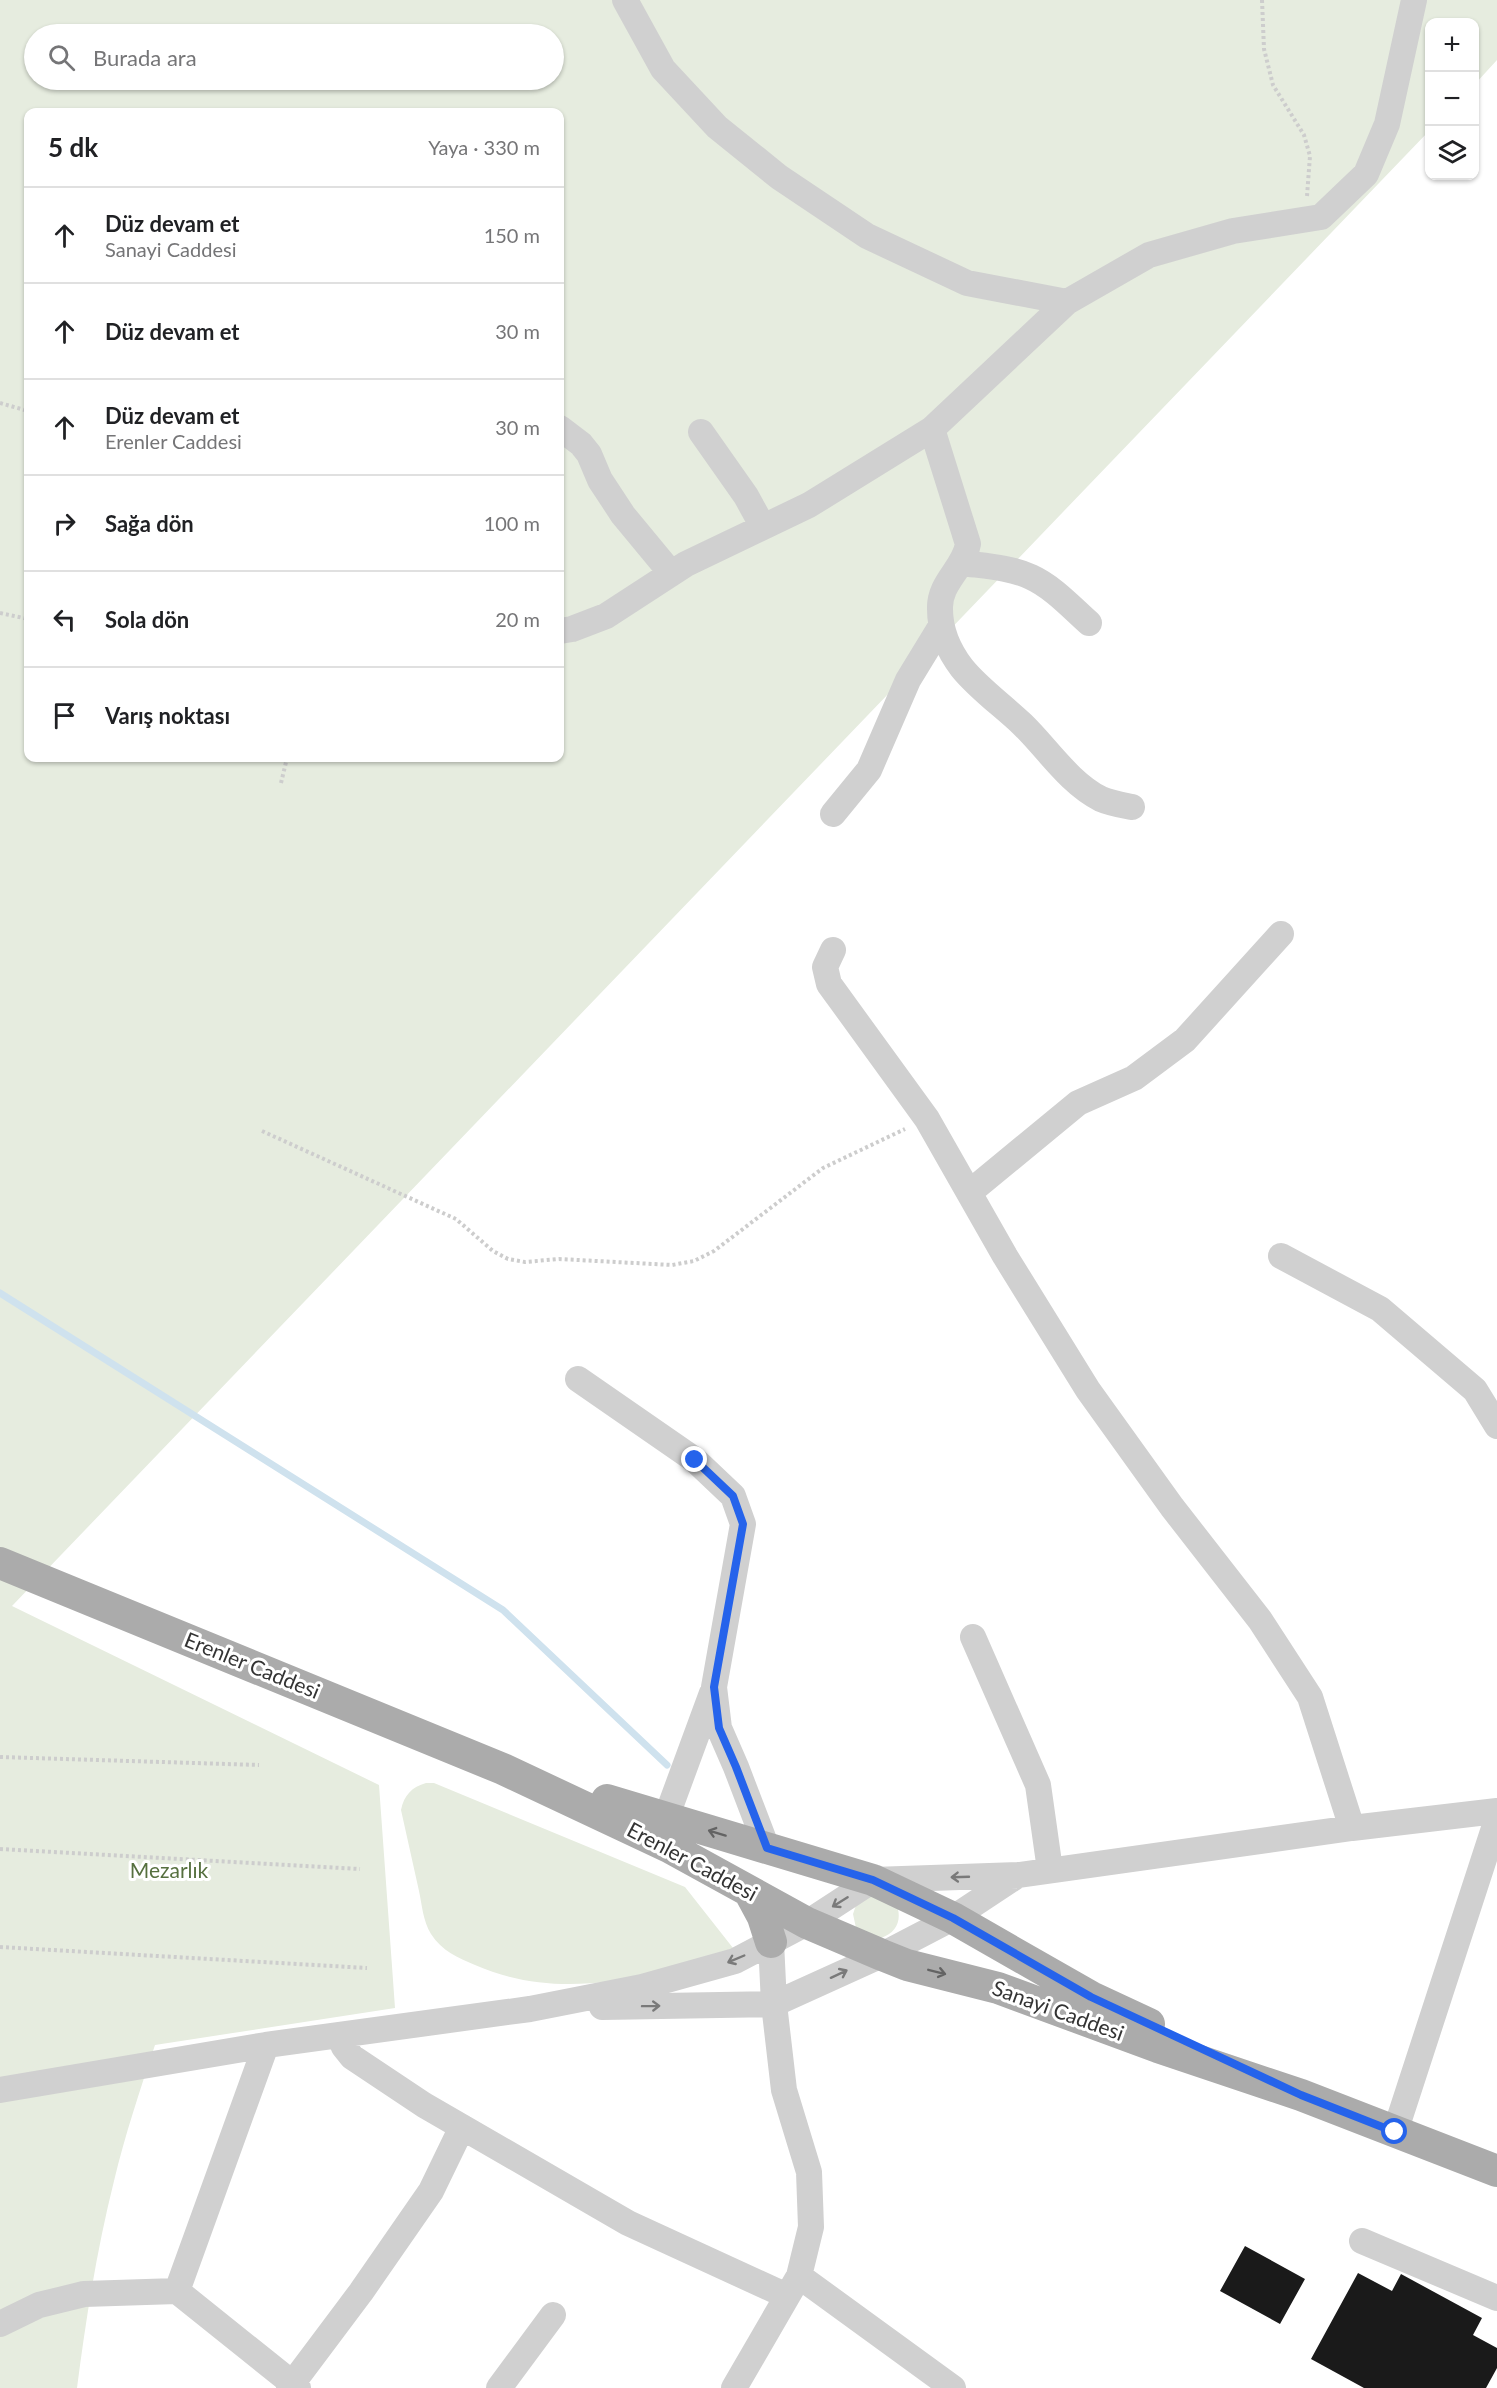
<!DOCTYPE html>
<html lang="tr">
<head>
<meta charset="utf-8">
<style>
  :root { --surface:#fff; --page:#f2f2f2; --text:#202124; --muted:#757577; --line:#e0e0e0 }
  body { margin:0; font-family:Lato,sans-serif; background:var(--page); color:var(--text) }
  .controls { position:absolute; right:18px; top:18px; display:grid; overflow:hidden; border-radius:12px; box-shadow:0 2px 4px #0004 }
  .controls button { width:54px; height:54px; display:grid; place-items:center; padding:0; border:0; border-bottom:2px solid var(--line); background:var(--surface); color:var(--text); font:30px sans-serif }
  .stop { position:absolute; width:18px; height:18px; margin:-14px; border:4px solid #2563eb; border-radius:50%; background:#fff }
  .stop.end { background:#2563eb; border-color:#fff; box-shadow:0 2px 6px #0008 }
  .list { margin:0; padding:0; list-style:none }
  h2 { display:flex; justify-content:space-between; align-items:center; height:78px; margin:0; padding:0 24px; font-size:26px }
  h2 small { font-size:20px; font-weight:400; color:var(--muted) }
  .list li { display:grid; grid-template-columns:39px 1fr auto; gap:18px; align-items:center; box-sizing:border-box; height:96px; padding:0 24px; border-top:2px solid var(--line) }
  .list b { display:block; font-size:22px; white-space:nowrap }
  .list p { margin:0; font-size:20px; white-space:nowrap; color:var(--muted) }
  .list em { font-size:20px; font-style:normal; color:var(--muted) }
  .icon { flex:none; width:33px; height:33px; fill:none; stroke:currentColor; stroke-width:2; stroke-linecap:round; stroke-linejoin:round }
  .map { position:relative; flex:none; width:1497px; height:2388px; overflow:hidden }
  .search { position:absolute; background:var(--surface); box-shadow:0 2px 4px #0004; left:24px; top:24px; width:540px; height:66px; display:flex; align-items:center; gap:15px; box-sizing:border-box; padding:0 21px; border-radius:33px; color:var(--muted); font-size:22px }
  .panel { position:absolute; background:var(--surface); box-shadow:0 2px 4px #0004; left:24px; top:108px; width:540px; height:654px; border-radius:12px }
  .map>svg:first-child { display:block }
</style>
</head>
<body>
<div class="map">
<svg width="1497" height="2388" viewBox="0 0 1497 2388">
  <rect width="100%" height="100%" fill="#fff"/>
  <!-- green -->
  <path fill="#e6ecdf" fill-rule="evenodd" d="M0,0H1497V60L1475,84L1474,22H1430L1429,131L12,1606L379,1785L395,2008L155,2045C140,2090 125,2135 114,2181C97,2249 86,2318 77,2388H0ZM34,34H554V80H34ZM28,112H560V758H28Z
    M426,1783H434L685,1887L733,1948C651,1979 559,2002 475,1965C458,1958 442,1951 431,1934C423,1921 422,1905 419,1891C413,1864 407,1837 401,1810C404,1795 412,1787 426,1783Z
    M872,1894L898,1909C901,1923 895,1933 881,1938L856,1928L853,1914L856,1905Z"/>
  <g fill="none" stroke-linecap="round" stroke-linejoin="round">
    <!-- stream -->
    <path stroke="#cfe2ee" stroke-width="7" d="M0,1293L503,1610L667,1765"/>
  </g>
  <!-- building -->
  <path fill="#1a1a1a" d="M1245,2246L1305,2279L1280,2324L1220,2291Z
    M1358,2273L1392,2291L1401,2274L1482,2318L1473,2335L1497,2348V2368L1486,2388H1364L1311,2359Z"/>
  <g fill="none" stroke-linecap="round" stroke-linejoin="round">
    <!-- path -->
    <path stroke="#cdcdcd" stroke-width="4" stroke-dasharray="3 3" stroke-linecap="butt" d="M1262,0L1264,49L1273,85L1304,135L1310,156L1307,196
      M0,403L28,411
      M0,613L28,619
      M281,783L287,758
      M262,1131L456,1219L493,1251L508,1259L525,1262L559,1259L672,1265L694,1261L714,1251L823,1168L905,1129
      M0,1757L259,1765
      M0,1849L360,1869
      M0,1947L367,1968"/>
    <!-- minor -->
    <path stroke="#d0d0d0" stroke-width="26" d="M625,0L663,69L717,127L779,177L867,236L967,283L1067,302
      M560,428L581,444L589,454L600,480L623,515L671,573
      M932,429L968,544C964,569 939,582 940,609C940,631 949,651 962,668C978,688 1003,706 1022,724C1047,748 1069,783 1101,799C1110,803 1122,805 1132,807
      M701,432L746,496L763,527
      M962,563C984,566 1010,567 1031,577C1053,587 1071,607 1089,623
      M560,631L572,629L606,616L686,564L809,505L932,429L1067,302L1149,255L1233,231L1321,217L1366,174L1387,124L1414,0
      M833,814L869,770L908,680L941,626
      M833,950L825,967L829,984L927,1119L1005,1256L1088,1390L1172,1507L1260,1620L1310,1697L1352,1828
      M970,1192L1078,1103L1134,1078L1185,1040L1281,934
      M1281,1256L1380,1309L1475,1390L1497,1426
      M578,1379L695,1460L733,1496L743,1524L714,1687L719,1728L736,1767L767,1848
      M973,1637L1038,1785L1050,1870
      M666,1818L712,1693
      M602,2007L774,2004L882,1955L953,1918L1018,1875
      M339,2035L344,2047L352,2057L424,2105L628,2223L787,2296
      M266,2045L177,2291L298,2388
      M0,2090L266,2045L530,2009L642,1987L735,1961L807,1923L873,1880L1019,1875L1352,1828L1497,1811
      M1395,2132L1497,1819
      M1362,2241L1497,2298
      M799,2276L953,2388
      M0,2324L39,2305L84,2294L177,2291
      M289,2388L361,2292L431,2191L462,2127
      M499,2388L553,2315
      M734,2388L799,2276L811,2227L809,2172L784,2090L774,2004L771,1942"/>
    <!-- major -->
    <path stroke="#ababab" stroke-width="32" d="M0,1563L503,1769L669,1847L807,1923L882,1955L907,1965L998,1988L1158,2047L1301,2095L1497,2171
      M607,1800L873,1880L953,1918L1091,1997L1149,2024
      M749,1891L763,1917L771,1942"/>
  </g>
  <!-- one-way arrows -->
  <defs><path id="oneway-shaft" d="M-6 0H5M1.5-3L5.5 0L1.5 3" fill="none" stroke-width="1.6" stroke-linecap="round" stroke-linejoin="round" transform="scale(1.5)"/></defs>
  <g stroke="#636363">
    <use href="#oneway-shaft" transform="translate(717 1833) rotate(-163)"/>
    <use href="#oneway-shaft" transform="translate(937 1972) rotate(14)"/>
  </g>
  <g stroke="#7a7a7a">
    <use href="#oneway-shaft" transform="translate(960 1877) rotate(178)"/>
    <use href="#oneway-shaft" transform="translate(840 1902) rotate(148)"/>
    <use href="#oneway-shaft" transform="translate(736 1959) rotate(157)"/>
    <use href="#oneway-shaft" transform="translate(839 1974) rotate(-25)"/>
    <use href="#oneway-shaft" transform="translate(651 2006) rotate(-1)"/>
  </g>
  <g fill="none" stroke-linecap="round" stroke-linejoin="round">
    <!-- route -->
    <path stroke="#2563eb" stroke-width="8" d="M695,1460L733,1496L743,1524L714,1687L719,1728L736,1767L767,1848L873,1880L953,1918L1091,1997L1301,2095L1395,2132"/>
  </g>
  <g text-anchor="middle" stroke-width="6" stroke-linejoin="round" paint-order="stroke">
    <!-- street labels -->
    <g font-size="21" fill="#333" stroke="#fff">
      <text transform="translate(252 1666) rotate(22)" y="7">Erenler Caddesi</text>
      <text transform="translate(692 1862) rotate(28)" y="7">Erenler Caddesi</text>
      <text transform="translate(1058 2011) rotate(20)" y="7">Sanayi Caddesi</text>
    </g>
    <!-- park labels -->
    <g font-size="21" fill="#56703f" stroke="#fff">
      <text x="169" y="1878">Mezarlık</text>
    </g>
  </g>
</svg>
<div class="controls">
<button>+</button>
<button>−</button>
<button><svg class="icon" aria-label="layers" viewBox="0 0 24 24"><path d="M12 4l9 5-9 5-9-5zM3 14l9 5 9-5"/></svg></button>
</div>
<div class="stop" style="left:1395px;top:2132px"></div>
<div class="stop end" style="left:695px;top:1460px"></div>
<div class="search"><svg class="icon" aria-label="search" viewBox="0 0 24 24"><circle cx="10" cy="10" r="6"/><path d="M15 15l6 6"/></svg>Burada ara</div>
<section class="panel">
<h2>5 dk<small>Yaya · 330 m</small></h2>
<ul class="list">
<li><svg class="icon" aria-label="ahead" viewBox="0 0 24 24"><path d="M12 20V5M6 11l6-6 6 6"/></svg><div><b>Düz devam et</b><p>Sanayi Caddesi</p></div><em>150 m</em></li>
<li><svg class="icon" aria-label="ahead" viewBox="0 0 24 24"><path d="M12 20V5M6 11l6-6 6 6"/></svg><div><b>Düz devam et</b></div><em>30 m</em></li>
<li><svg class="icon" aria-label="ahead" viewBox="0 0 24 24"><path d="M12 20V5M6 11l6-6 6 6"/></svg><div><b>Düz devam et</b><p>Erenler Caddesi</p></div><em>30 m</em></li>
<li><svg class="icon" aria-label="right" viewBox="0 0 24 24"><path d="M7 20v-9h11M14 6l5 5-5 5"/></svg><div><b>Sağa dön</b></div><em>100 m</em></li>
<li><svg class="icon" aria-label="left" viewBox="0 0 24 24"><path d="M17 20v-9H6M10 6l-5 5 5 5"/></svg><div><b>Sola dön</b></div><em>20 m</em></li>
<li><svg class="icon" aria-label="arrive" viewBox="0 0 24 24"><path d="M6 21V4h12l-3 4 3 4H6"/></svg><div><b>Varış noktası</b></div></li>
</ul>
</section>
</div>
</body>
</html>
